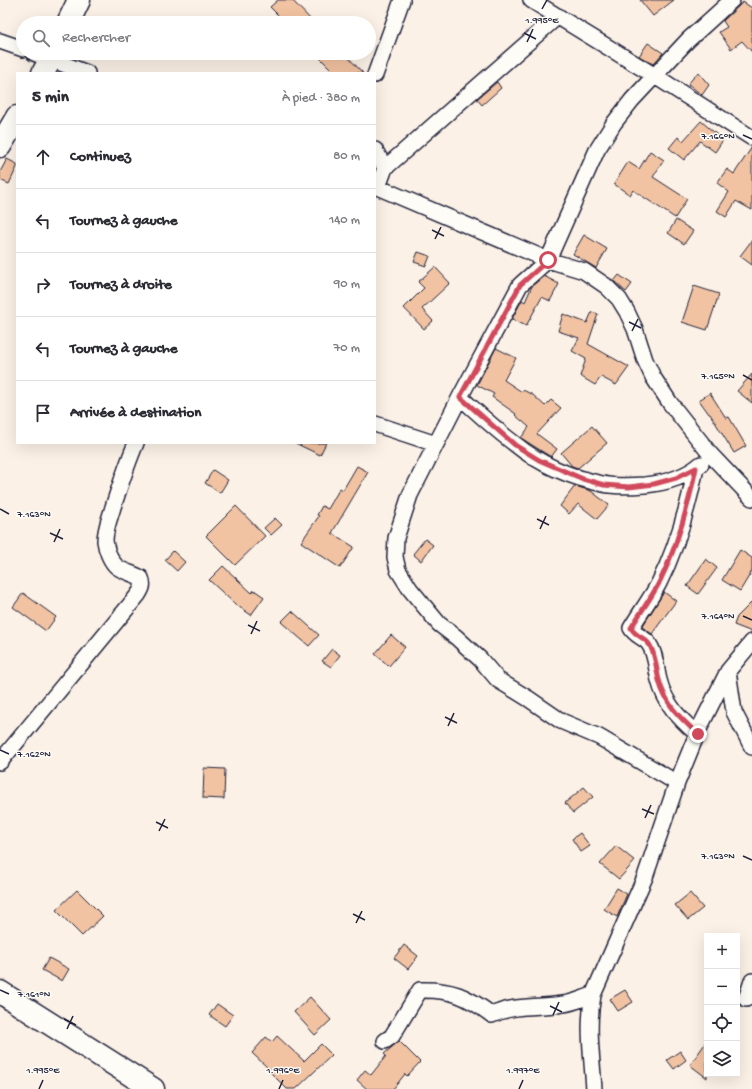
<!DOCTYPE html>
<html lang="fr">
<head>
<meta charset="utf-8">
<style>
  :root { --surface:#fff; --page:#f7f7f7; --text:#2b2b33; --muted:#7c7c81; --line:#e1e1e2 }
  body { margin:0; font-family:"Gochi Hand",sans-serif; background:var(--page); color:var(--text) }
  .controls { position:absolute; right:12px; bottom:12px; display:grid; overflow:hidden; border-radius:0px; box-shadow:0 4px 16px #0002 }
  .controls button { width:36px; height:36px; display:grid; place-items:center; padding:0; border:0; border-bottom:1px solid var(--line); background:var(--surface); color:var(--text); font:20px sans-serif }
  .stop { position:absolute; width:12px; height:12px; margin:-9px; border:3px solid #d1495b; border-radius:50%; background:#fff }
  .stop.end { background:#d1495b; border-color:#fff; box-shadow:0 1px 4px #0008 }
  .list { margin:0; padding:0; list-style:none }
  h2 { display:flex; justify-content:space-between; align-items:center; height:52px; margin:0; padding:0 16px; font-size:17px }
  h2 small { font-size:13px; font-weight:400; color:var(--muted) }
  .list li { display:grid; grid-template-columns:26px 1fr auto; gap:12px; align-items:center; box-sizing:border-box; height:64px; padding:0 16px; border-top:1px solid var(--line) }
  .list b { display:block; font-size:15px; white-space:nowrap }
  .list em { font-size:13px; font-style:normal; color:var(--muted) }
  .icon { flex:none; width:22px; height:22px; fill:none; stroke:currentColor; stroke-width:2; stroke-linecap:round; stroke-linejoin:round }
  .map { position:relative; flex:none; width:752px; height:1089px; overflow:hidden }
  .search { position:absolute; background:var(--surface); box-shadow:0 4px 16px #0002; left:16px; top:16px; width:360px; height:44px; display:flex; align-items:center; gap:10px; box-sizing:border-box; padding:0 14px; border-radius:22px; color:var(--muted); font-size:15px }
  .panel { position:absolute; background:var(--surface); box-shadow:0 4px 16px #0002; left:16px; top:72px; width:360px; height:372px; border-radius:0px }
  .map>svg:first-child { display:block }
</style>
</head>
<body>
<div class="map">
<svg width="752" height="1089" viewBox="0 0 752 1089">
  <rect width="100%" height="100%" fill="#fbf1e6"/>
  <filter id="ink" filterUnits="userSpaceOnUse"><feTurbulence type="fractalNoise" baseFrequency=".025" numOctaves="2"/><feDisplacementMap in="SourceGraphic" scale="8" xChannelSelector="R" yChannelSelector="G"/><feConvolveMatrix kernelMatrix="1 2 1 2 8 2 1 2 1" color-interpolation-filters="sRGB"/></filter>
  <g filter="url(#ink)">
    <!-- building -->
    <path fill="#f2c3a2" stroke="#22223b" d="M278,0H292L314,23H286L270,7Z
      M640,0H674L653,16Z
      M743,2L752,8V52L742,41L731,49L719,32L727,27L723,21Z
      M648,43L663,53L653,64L639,56Z
      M315,53H344L363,73H335Z
      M698,72L709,85L702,95L688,84Z
      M497,82L501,88L482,105L477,99Z
      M701,121L723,140L715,152L700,141L684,160L669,148L678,137L683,141Z
      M752,147V210L736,201L726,217L717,211L729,192L717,183L727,169L734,174Z
      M650,151L664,160L653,177L687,199L675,218L633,190L630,195L614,184L628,162L639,169Z
      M7,159L17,164V167L9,184L0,180V172Z
      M676,220L693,231L684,244L668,233Z
      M584,235L607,249L596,268L573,254Z
      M752,240V265L740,256Z
      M418,252L430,256L426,266L414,262Z
      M435,267L450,283L422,309L433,321L424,329L404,308L424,288L418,282Z
      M619,275L632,284L626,292L614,281Z
      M544,276L559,284L550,301L542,297L526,326L512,319L522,300L525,302L532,286Z
      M694,286L719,294L707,330L682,322Z
      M592,312L598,314L588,344L629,367L616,385L601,377L595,385L580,376L586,359L572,351L579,338L558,331L563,314L587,323Z
      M496,348L516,358L504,380L522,392L523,390L533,395L545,406L551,400L561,408L537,434L557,449L551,457L521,438L529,427L515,415L516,414L492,397L494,394L477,385Z
      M752,374V403L737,391Z
      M710,393L726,418L729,417L746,446L734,453L710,414H709L699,400Z
      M592,426L607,443L578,468L572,466L561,453Z
      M295,443H326L320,455Z
      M357,466L368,472L332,533L354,547L340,568L301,542L319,516L317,515L322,506L328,509L340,488L343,490Z
      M213,470L228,480L220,493L205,483Z
      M575,486L591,491L609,505L597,519L578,504L569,514L560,506Z
      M236,506L265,536L235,565L206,536Z
      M275,518L282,525L271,535L264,528Z
      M425,539L433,545L421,561L413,554Z
      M740,550L752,558V571L740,591L722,580Z
      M173,551L185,562L177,571L165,560Z
      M706,559L717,568L698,594L687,586Z
      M223,566L252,593L254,590L264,597L251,615L235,604L209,580Z
      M664,592L676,601L652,634L642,627Z
      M23,593L56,617L46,631L13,607Z
      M752,602V632L734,625L737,617Z
      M292,611L319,635L309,646L281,622Z
      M391,635L405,647L389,666L375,654Z
      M332,649L340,655L331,667L322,661Z
      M204,768L225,769L224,799L203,798Z
      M584,787L593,797L573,813L565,803Z
      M580,833L590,846L581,852L572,839Z
      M616,846L635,861L619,879L600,864Z
      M617,888L627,894L617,917L604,909Z
      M77,890L103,916L82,936L56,910Z
      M690,893L703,908L688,920L675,905Z
      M404,945L418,956L408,969L394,958Z
      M49,958L69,969L62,981L42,970Z
      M625,990L633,1002L618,1011L610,999Z
      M310,997L331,1020L315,1035L294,1012Z
      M217,1004L233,1015L225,1026L209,1015Z
      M277,1036L304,1061L321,1044L332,1055L296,1089H287L268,1070L269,1069L252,1053L266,1037L272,1042Z
      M399,1041L420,1062L407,1076L405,1074L393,1089H367L357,1080L365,1070L371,1075L386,1056L384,1054Z
      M707,1041V1078L690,1065Z
      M680,1051L686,1060L674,1069L667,1060Z"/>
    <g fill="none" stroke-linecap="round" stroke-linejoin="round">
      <!-- minor casing -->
      <g stroke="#22223b" stroke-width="18">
        <path id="minor" d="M531,0L655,76L752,138
          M0,41L23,49
          M34,53L87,73
          M375,75L402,0
          M375,150L385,168
          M375,186L548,260L584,271L606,286L619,299L627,312L635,329L645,360L653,377L670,403L711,455L752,498
          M378,187L385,168L558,16
          M460,397C478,413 496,430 515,444C539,464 572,478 603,484C616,487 631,486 645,485C665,483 686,477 701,464
          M375,424L436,444
          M696,468C688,508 677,547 659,583C651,598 640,613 631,628C635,636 644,637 649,644C656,654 656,669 659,680C665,704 679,718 697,734
          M728,671L734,712L752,747
          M0,762L138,595C142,589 144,585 141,578C133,573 123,572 116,566C110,560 106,549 105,541C105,529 110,518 113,507C120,486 127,464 136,443
          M677,783L599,737L561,721L529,699L498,680L480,659L456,637L439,624L410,589L398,570L395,557L396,538L410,495L460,397L520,285L548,260L597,150L614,123L632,100L688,40L732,0
          M746,999L752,981
          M385,1041L392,1036L420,990C451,989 467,996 492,1015C515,1004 539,1008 563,1004C573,1003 583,998 593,995
          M594,1089C592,1057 587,1027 593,995L645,877L677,783L699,729L728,671L752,642"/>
      </g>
      <!-- secondary casing -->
      <g stroke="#22223b" stroke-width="25">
        <path id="secondary" d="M68,23L79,0
          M43,73L54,53
          M0,146L17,117"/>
      </g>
      <!-- primary casing -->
      <g stroke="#22223b" stroke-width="25">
        <path id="primary" d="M0,992L153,1089"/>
      </g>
      <!-- minor -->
      <use href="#minor" stroke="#fdfcf7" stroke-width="15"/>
      <!-- secondary -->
      <use href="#secondary" stroke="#fdfcf7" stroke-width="22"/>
      <!-- primary -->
      <use href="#primary" stroke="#fdfcf7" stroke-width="22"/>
    </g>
  </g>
  <g fill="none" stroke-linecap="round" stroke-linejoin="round" filter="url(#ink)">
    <!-- route -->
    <path stroke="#d1495b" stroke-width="5" d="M548,260L520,285L460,397L515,445L539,460L583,479L604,485L629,487L654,484L676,478L696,468C688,508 677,547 659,583C651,598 640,613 631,628C635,636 644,637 649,644C656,654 656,669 659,680C665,704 680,718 698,734"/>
  </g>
  <!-- ticks -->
  <path fill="none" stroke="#22223b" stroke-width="1.5" d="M542,9L547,0M524,33L536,39M527,42L533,29M743,135L752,139M432,230L444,236M435,239L441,227M629,322L641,328M632,331L638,319M743,375L752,380M0,509L9,514M537,519L549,525M540,529L546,516M50,533L63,539M54,542L60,529M743,616L752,620M248,625L260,631M251,634L257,621M445,717L457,723M448,726L454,713M0,750L9,754M642,809L654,814M645,818L651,805M156,822L168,828M159,831L165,819M743,856L752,860M353,914L365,920M356,923L362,911M0,990L9,994M550,1006L562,1012M553,1015L559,1002M64,1019L76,1025M67,1029L73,1016M39,1089L43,1080M279,1089L283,1080M519,1089L523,1080"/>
  <g font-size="10" text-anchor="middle" fill="#22223b" stroke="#fdfcf7" stroke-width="3" stroke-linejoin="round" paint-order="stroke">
    <text x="542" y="23">1.995°E</text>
    <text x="718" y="139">7.166°N</text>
    <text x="718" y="379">7.165°N</text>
    <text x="34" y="517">7.163°N</text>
    <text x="718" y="619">7.164°N</text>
    <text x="34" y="757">7.162°N</text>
    <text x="718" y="859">7.163°N</text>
    <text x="34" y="997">7.161°N</text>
    <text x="43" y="1073">1.995°E</text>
    <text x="283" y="1073">1.996°E</text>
    <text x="523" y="1073">1.997°E</text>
  </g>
</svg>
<div class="controls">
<button>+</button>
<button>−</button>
<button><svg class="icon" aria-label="locate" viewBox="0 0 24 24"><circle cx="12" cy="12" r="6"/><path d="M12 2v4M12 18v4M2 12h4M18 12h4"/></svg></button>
<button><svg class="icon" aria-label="layers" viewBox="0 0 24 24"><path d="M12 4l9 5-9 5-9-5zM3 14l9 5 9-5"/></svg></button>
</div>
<div class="stop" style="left:548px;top:260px"></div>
<div class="stop end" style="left:698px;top:734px"></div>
<div class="search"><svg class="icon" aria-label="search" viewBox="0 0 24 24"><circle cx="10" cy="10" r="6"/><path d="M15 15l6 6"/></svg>Rechercher</div>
<section class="panel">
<h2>5 min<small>À pied · 380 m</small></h2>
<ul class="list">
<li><svg class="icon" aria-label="ahead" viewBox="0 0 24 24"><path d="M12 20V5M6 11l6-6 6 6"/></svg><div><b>Continuez</b></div><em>80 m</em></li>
<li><svg class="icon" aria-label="left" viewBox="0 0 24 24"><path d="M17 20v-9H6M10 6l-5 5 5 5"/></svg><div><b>Tournez à gauche</b></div><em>140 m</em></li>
<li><svg class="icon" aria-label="right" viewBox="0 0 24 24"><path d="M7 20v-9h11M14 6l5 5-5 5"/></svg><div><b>Tournez à droite</b></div><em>90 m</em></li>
<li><svg class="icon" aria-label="left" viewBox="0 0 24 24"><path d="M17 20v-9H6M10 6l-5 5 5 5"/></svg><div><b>Tournez à gauche</b></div><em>70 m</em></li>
<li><svg class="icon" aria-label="arrive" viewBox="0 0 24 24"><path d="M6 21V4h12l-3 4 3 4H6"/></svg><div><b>Arrivée à destination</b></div></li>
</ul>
</section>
</div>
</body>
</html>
